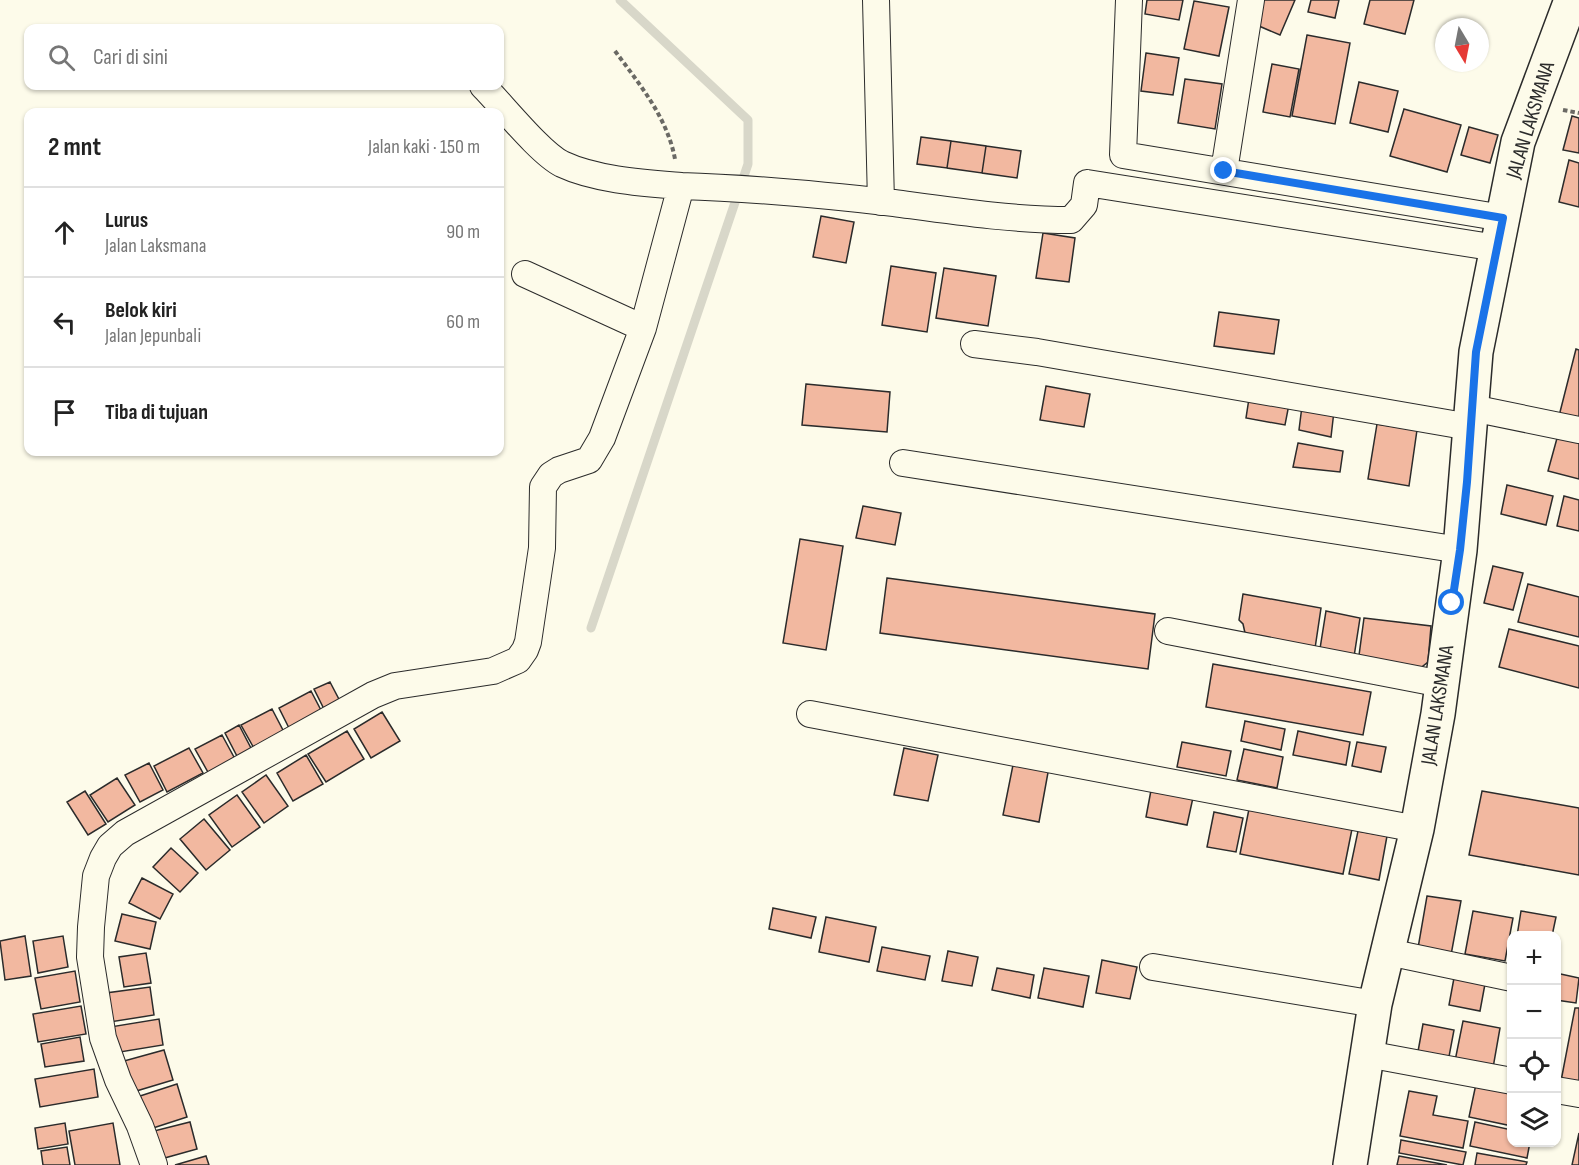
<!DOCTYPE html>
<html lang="id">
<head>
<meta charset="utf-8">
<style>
  :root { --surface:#fff; --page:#f2f2f2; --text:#222; --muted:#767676; --line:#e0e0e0 }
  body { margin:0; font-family:"Sofia Sans Condensed",sans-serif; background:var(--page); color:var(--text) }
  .controls { position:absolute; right:18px; bottom:18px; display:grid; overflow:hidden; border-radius:12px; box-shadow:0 2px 4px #0004 }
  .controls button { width:54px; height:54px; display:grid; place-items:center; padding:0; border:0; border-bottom:2px solid var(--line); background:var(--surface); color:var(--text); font:30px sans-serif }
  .compass { position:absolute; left:1435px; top:18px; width:54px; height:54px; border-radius:50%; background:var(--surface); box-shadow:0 2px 4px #0004; rotate:170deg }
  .stop { position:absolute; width:18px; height:18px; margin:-14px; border:4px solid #1a73e8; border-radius:50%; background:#fff }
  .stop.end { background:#1a73e8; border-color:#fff; box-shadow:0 2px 6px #0008 }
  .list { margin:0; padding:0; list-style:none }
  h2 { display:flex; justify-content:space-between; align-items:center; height:78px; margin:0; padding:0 24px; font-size:26px }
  h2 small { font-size:20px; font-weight:400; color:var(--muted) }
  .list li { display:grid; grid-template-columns:39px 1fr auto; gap:18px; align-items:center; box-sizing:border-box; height:90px; padding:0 24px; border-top:2px solid var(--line) }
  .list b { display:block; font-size:22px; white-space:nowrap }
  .list p { margin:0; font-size:20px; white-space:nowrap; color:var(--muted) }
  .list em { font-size:20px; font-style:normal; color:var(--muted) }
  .icon { flex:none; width:33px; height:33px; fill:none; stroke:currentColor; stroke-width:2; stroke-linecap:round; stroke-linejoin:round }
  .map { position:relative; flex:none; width:1579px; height:1165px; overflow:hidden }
  .search { position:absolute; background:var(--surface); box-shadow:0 2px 4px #0004; left:24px; top:24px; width:480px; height:66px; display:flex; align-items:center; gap:15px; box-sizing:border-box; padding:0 21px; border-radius:12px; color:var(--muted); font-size:22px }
  .panel { position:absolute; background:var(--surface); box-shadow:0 2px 4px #0004; left:24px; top:108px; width:480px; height:348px; border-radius:12px }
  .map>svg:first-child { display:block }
</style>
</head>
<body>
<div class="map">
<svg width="1579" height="1165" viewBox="0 0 1579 1165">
  <rect width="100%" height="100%" fill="#fdfbea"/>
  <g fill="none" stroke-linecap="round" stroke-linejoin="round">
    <!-- stream -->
    <path stroke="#d8d7c9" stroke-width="9" d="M591,628L748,164V120L620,0"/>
  </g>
  <!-- building -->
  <path fill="#f2b8a0" stroke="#2b2b2b" stroke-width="1.5" d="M1147,0H1183L1179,20L1145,14Z
    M1262,0H1295L1280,35L1252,23Z
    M1311,0H1339L1335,18L1308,12Z
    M1370,0H1414L1405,34L1364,24Z
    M1194,1L1229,7L1219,56L1184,49Z
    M1307,35L1350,43L1335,124L1292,116Z
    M1146,53L1179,58L1173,95L1141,91Z
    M1272,64L1299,69L1290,117L1263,112Z
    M1185,79L1222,84L1215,129L1178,123Z
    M1359,82L1398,91L1388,132L1350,123Z
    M1404,109L1461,125L1447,172L1390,156Z
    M1572,116L1579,118V153L1563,150Z
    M1469,127L1498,135L1490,163L1461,155Z
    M921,137L951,141L947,168L917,164Z
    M951,141L986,146L982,173L947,168Z
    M986,146L1021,151L1017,178L982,173Z
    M1569,160L1579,163V207L1559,202Z
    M821,216L854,222L846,263L813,257Z
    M1043,233L1075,238L1069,282L1036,278Z
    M891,266L936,273L927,332L882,325Z
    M944,268L996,276L988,326L936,318Z
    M1219,312L1279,320L1274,354L1214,346Z
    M1576,349L1579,350V421L1559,416Z
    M806,384L890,392L887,432L802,425Z
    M1046,386L1090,394L1084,427L1040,420Z
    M1250,392L1290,399L1285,425L1246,418Z
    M1302,406L1334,411L1331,437L1299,430Z
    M1377,424L1417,430L1409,486L1368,479Z
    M1559,431L1579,436V479L1548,471Z
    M1298,443L1343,451L1340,472L1293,467Z
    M1507,485L1553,496L1546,525L1501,514Z
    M1564,496L1579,500V531L1557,526Z
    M863,506L901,513L895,545L856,538Z
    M800,539L843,546L826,650L783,643Z
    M1493,566L1523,573L1513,610L1484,603Z
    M887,578L1155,614L1148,669L880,633Z
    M1528,584L1579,597V637L1518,622Z
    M1243,594L1321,608L1314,655L1247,642L1243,624L1239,620Z
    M1326,611L1360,618L1353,663L1319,655Z
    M1364,618L1431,626L1428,662L1414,673L1358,663Z
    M1509,629L1579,646V688L1499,667Z
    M1213,664L1371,692L1363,735L1206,707Z
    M330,682L343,707L327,715L314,689Z
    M311,691L324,716L291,732L279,708Z
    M272,709L285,734L255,750L241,725Z
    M382,712L400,741L371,758L354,729Z
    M1245,721L1285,729L1281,750L1241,741Z
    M239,725L253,752L239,760L225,733Z
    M347,731L364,759L326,782L308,754Z
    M1298,731L1350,742L1346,765L1293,755Z
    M222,735L235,759L209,774L195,749Z
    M1182,742L1231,751L1226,776L1177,767Z
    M1357,742L1386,747L1381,772L1352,766Z
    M189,748L203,773L167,792L154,766Z
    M904,748L938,755L928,801L894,795Z
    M1244,749L1283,757L1277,788L1237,780Z
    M306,755L323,784L293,801L277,773Z
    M1014,760L1049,767L1039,822L1003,815Z
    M149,763L163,790L140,802L125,775Z
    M266,775L288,806L264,823L242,792Z
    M117,778L135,805L108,822L90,795Z
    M1152,785L1194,793L1187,825L1146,817Z
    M85,791L106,824L88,835L67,802Z
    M1482,791L1579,808V875L1469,855Z
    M237,795L260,827L232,847L209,815Z
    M1251,799L1354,819L1343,874L1240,854Z
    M1214,812L1243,818L1236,852L1207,847Z
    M204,819L230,850L206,870L180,839Z
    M1358,831L1387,836L1379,880L1349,874Z
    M171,848L198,873L180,892L153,867Z
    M142,878L173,894L160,919L129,903Z
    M1427,896L1461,901L1451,955L1418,948Z
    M773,908L816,917L811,938L769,929Z
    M1473,911L1513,918L1505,961L1465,954Z
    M1521,911L1556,917L1552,936H1517Z
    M122,914L156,922L150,949L115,941Z
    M826,917L876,927L869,962L819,952Z
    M25,936L31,976L5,980L0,941Z
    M63,936L68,967L38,973L33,941Z
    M882,947L930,956L925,980L877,971Z
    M948,951L978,957L972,986L942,981Z
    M146,953L151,983L124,987L119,957Z
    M1102,960L1137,967L1130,999L1096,993Z
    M997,968L1034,975L1030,998L992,990Z
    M1044,968L1089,976L1083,1007L1038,998Z
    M75,971L80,1002L41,1009L35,978Z
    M1556,973L1579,978L1576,1003L1556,1000Z
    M1454,978L1485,984L1480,1011L1449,1005Z
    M150,987L154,1015L110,1022L106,993Z
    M81,1006L86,1034L38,1042L33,1014Z
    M1575,1008H1579V1084L1561,1081Z
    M159,1019L163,1045L114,1053L110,1027Z
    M1463,1021L1500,1028L1493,1068L1455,1061Z
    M1423,1024L1454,1030L1448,1062L1417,1057Z
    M80,1037L84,1061L45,1067L41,1044Z
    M164,1050L173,1080L133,1092L124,1061Z
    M94,1069L98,1097L40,1107L35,1079Z
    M177,1084L187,1117L150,1129L140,1096Z
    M1476,1084L1512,1091V1126L1469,1117Z
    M1409,1091L1437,1096L1433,1115L1468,1121L1463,1148L1400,1136Z
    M190,1122L197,1149L161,1159L154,1131Z
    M1475,1122L1512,1130V1142H1530L1527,1158L1470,1146Z
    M65,1123L68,1144L38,1149L35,1128Z
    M113,1123L120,1165H75L69,1131Z
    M1579,1133V1165H1572Z
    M1401,1140L1466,1152L1463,1165L1399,1153Z
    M67,1147L70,1165H43L41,1151Z
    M1477,1153L1527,1162L1526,1165H1475Z
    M206,1156L209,1165H175Z
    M1399,1156L1447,1165H1397Z"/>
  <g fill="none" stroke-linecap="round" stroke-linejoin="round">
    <!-- street casing -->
    <g stroke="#2b2b2b" stroke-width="28">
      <path id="street" d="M876,0L881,202
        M1129,0L1123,155L1503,218
        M483,86C502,105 540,153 562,164C596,180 644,183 681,186
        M1224,171L1251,0
        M525,274L643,328
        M974,344L1037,352L1470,427
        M1472,408L1579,430
        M903,463L1460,550
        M1168,631L1442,684
        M810,714L1417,829
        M1388,952L1512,978
        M1153,967L1375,1004
        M1367,1054L1512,1081
        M1556,1090L1579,1094
        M154,1165L140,1126L118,1080L103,1038L90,957L91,927L96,876L103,858L110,846L125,833L373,695L395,686L493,671L518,660L525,650L528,642L542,548L543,487L551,475L559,470L589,460L602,438L643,328L681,186C752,188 824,195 894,203C953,211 1012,220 1071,220L1084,205L1087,183L1497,248"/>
    </g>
    <!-- secondary casing -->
    <g stroke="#2b2b2b" stroke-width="36">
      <path id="secondary" d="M1350,1165L1375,1004L1417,829L1438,714L1460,550L1476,352L1518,142L1571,0"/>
    </g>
    <!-- path -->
    <path stroke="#6a6964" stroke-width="4" stroke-dasharray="4.5 3" stroke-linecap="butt" d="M615,51C640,85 667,117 675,159
      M1563,110L1579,113"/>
    <!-- street -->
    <use href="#street" stroke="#fdfbea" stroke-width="26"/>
    <!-- secondary -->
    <use href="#secondary" stroke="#fdfbea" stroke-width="33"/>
  </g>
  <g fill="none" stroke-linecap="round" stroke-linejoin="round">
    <!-- route -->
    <path stroke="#1a73e8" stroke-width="8" d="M1224,171L1503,218L1476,352L1467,482L1460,550L1452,603"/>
  </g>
  <g text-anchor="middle" stroke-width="4.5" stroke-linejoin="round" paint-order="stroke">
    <!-- street labels -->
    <g font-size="21" fill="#2b2b2b" stroke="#fdfbea">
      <text transform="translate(1530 120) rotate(-73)" y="7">JALAN LAKSMANA</text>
      <text transform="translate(1437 705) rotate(-81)" y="7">JALAN LAKSMANA</text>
    </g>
  </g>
</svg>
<div class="controls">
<button>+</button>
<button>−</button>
<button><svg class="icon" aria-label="locate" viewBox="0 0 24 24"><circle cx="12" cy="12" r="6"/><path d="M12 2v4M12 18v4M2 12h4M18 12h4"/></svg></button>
<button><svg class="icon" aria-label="layers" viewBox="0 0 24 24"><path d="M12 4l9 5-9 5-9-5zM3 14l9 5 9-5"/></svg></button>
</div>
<svg class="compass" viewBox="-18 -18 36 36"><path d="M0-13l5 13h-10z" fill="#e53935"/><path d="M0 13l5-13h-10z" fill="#767676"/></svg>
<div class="stop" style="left:1452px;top:603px"></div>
<div class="stop end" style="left:1224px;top:171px"></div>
<div class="search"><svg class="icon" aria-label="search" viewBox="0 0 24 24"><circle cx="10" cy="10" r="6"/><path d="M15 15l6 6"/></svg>Cari di sini</div>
<section class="panel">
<h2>2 mnt<small>Jalan kaki · 150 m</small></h2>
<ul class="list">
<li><svg class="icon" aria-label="ahead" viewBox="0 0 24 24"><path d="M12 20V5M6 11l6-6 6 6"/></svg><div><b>Lurus</b><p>Jalan Laksmana</p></div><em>90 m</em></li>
<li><svg class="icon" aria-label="left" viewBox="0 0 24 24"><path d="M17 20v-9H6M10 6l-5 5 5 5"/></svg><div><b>Belok kiri</b><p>Jalan Jepunbali</p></div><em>60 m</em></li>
<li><svg class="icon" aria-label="arrive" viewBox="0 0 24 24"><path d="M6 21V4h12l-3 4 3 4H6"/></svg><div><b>Tiba di tujuan</b></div></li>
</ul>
</section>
</div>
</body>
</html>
